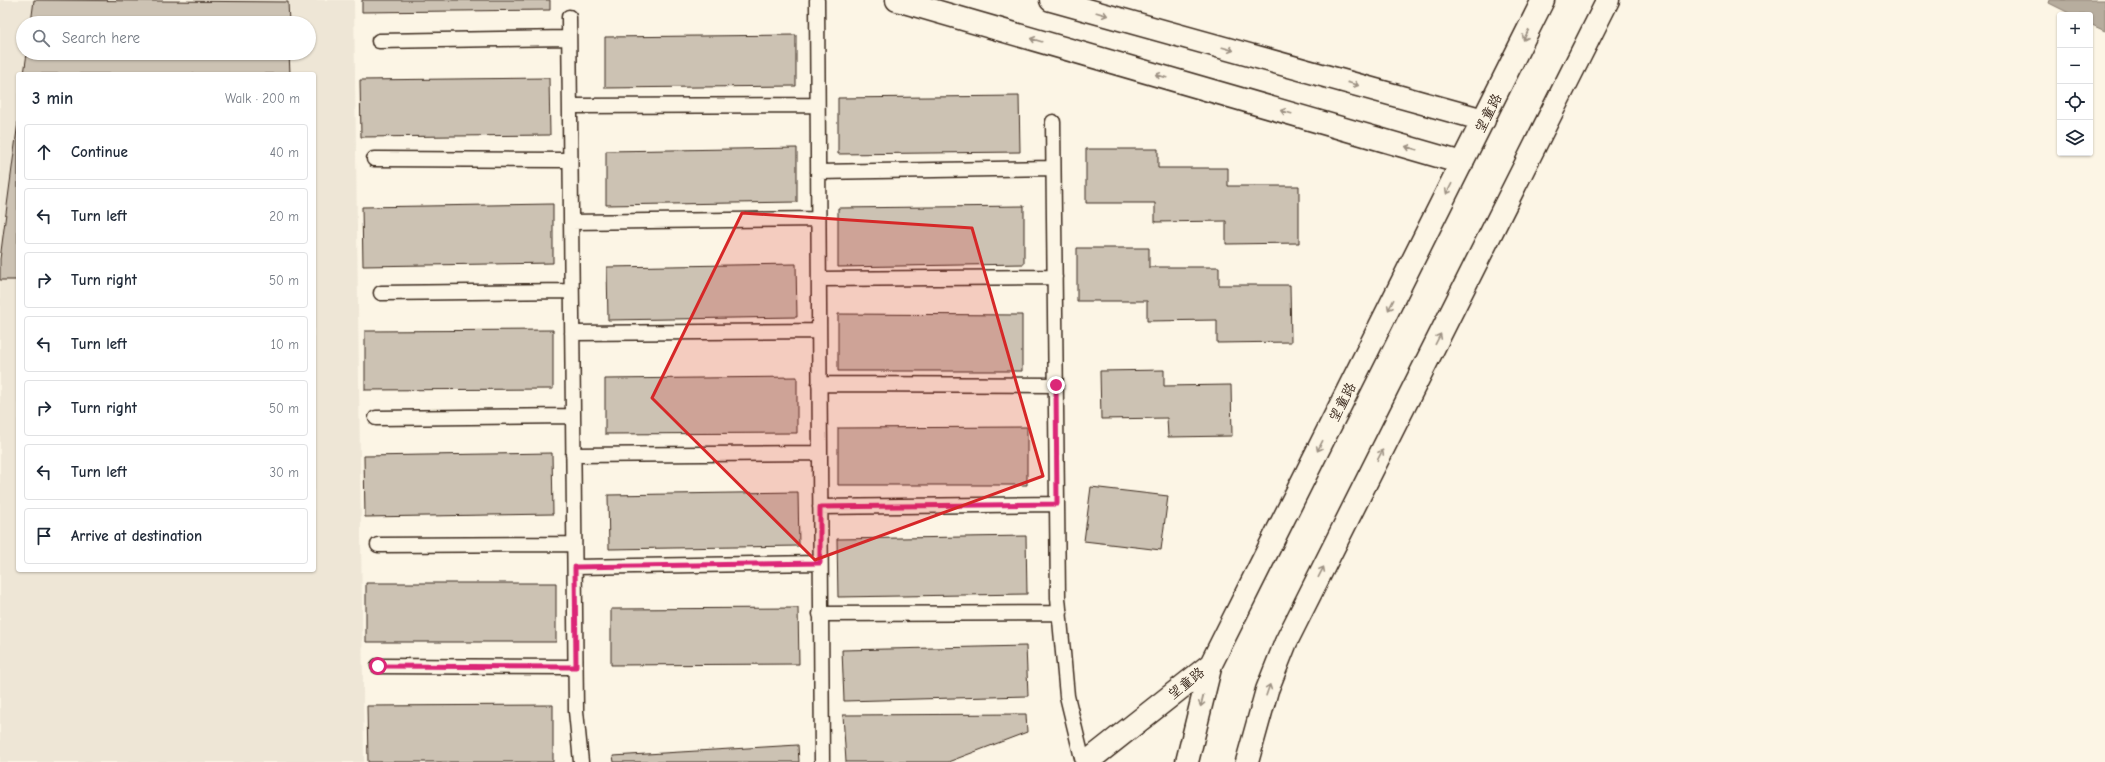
<!DOCTYPE html>
<html lang="en">
<head>
<meta charset="utf-8">
<style>
  :root { --surface:#fff; --page:#f2f2f3; --text:#1f2937; --muted:#747a83; --line:#e0e1e3 }
  body { margin:0; font-family:"Comic Neue","LXGW WenKai TC",sans-serif; background:var(--page); color:var(--text) }
  .controls { position:absolute; right:12px; top:12px; display:grid; overflow:hidden; border-radius:4px; box-shadow:0 1px 3px #0004 }
  .controls button { width:36px; height:36px; display:grid; place-items:center; padding:0; border:0; border-bottom:1px solid var(--line); background:var(--surface); color:var(--text); font:20px sans-serif }
  .stop { position:absolute; width:12px; height:12px; margin:-9px; border:3px solid #db2777; border-radius:50%; background:#fff }
  .stop.end { background:#db2777; border-color:#fff; box-shadow:0 1px 4px #0008 }
  .list { margin:0; padding:0; list-style:none }
  h2 { display:flex; justify-content:space-between; align-items:center; height:52px; margin:0; padding:0 16px; font-size:17px }
  h2 small { font-size:13px; font-weight:400; color:var(--muted) }
  .list li { display:grid; grid-template-columns:26px 1fr auto; gap:12px; align-items:center; box-sizing:border-box; height:56px; margin:0 8px 8px; padding:0 8px; border:1px solid var(--line); border-radius:4px }
  .list b { display:block; font-size:15px; white-space:nowrap }
  .list em { font-size:13px; font-style:normal; color:var(--muted) }
  .icon { flex:none; width:22px; height:22px; fill:none; stroke:currentColor; stroke-width:2; stroke-linecap:round; stroke-linejoin:round }
  .map { position:relative; flex:none; width:2105px; height:762px; overflow:hidden }
  .search { position:absolute; background:var(--surface); box-shadow:0 1px 3px #0004; left:16px; top:16px; width:300px; height:44px; display:flex; align-items:center; gap:10px; box-sizing:border-box; padding:0 14px; border-radius:22px; color:var(--muted); font-size:15px }
  .panel { position:absolute; background:var(--surface); box-shadow:0 1px 3px #0004; left:16px; top:72px; width:300px; height:500px; border-radius:4px }
  .map>svg:first-child { display:block }
</style>
</head>
<body>
<div class="map">
<svg width="2105" height="762" viewBox="0 0 2105 762">
  <rect width="100%" height="100%" fill="#fcf5e5"/>
  <filter id="ink" filterUnits="userSpaceOnUse"><feTurbulence type="fractalNoise" baseFrequency=".025" numOctaves="2"/><feDisplacementMap in="SourceGraphic" scale="8" xChannelSelector="R" yChannelSelector="G"/><feConvolveMatrix kernelMatrix="1 2 1 2 8 2 1 2 1" color-interpolation-filters="sRGB"/></filter>
  <g filter="url(#ink)">
    <!-- built -->
    <path fill="#eee6d6" fill-rule="evenodd" d="M0,0H354L364,762H0ZM23,23H309V53H23ZM18,74H314V570H18Z"/>
    <!-- water -->
    <path fill="#b7ad9e" stroke="#85796b" d="M2050,0H2105V31L2090,24V15H2073L2049,3Z"/>
    <!-- building -->
    <path fill="#ccc2b3" stroke="#3b2a1e" d="M34,0L288,2L289,23H31Z
      M362,0H550V10L362,12Z
      M796,35V86L605,88V37Z
      M27,53H289L290,74H24Z
      M549,78L550,135L361,137L360,80Z
      M1019,96L1020,152L838,154V98Z
      M18,122V280H0V259Z
      M797,148V202L606,205V151Z
      M1086,149H1158V168H1228V186H1299V243L1226,244V221L1155,222V203H1086Z
      M553,204V263L363,266L362,207Z
      M1024,206V264L838,267V208Z
      M1077,248H1149V267H1219V285H1290L1291,342L1217,343V320L1147,321V301H1077Z
      M796,264L797,317L608,320L607,267Z
      M838,314L1022,315V371H838Z
      M553,330V389L365,390V331Z
      M1164,370V386L1231,385L1232,436L1168,437L1167,418L1101,419L1100,371Z
      M797,377V433L605,434V379Z
      M1027,427V485H838V428Z
      M552,453L553,514L365,517L364,456Z
      M1091,487L1168,496L1161,550L1084,541Z
      M798,492L799,546L609,549L608,495Z
      M1026,536L1027,594L838,597L837,539Z
      M366,583H556V642H366Z
      M798,608L799,664L611,665V609Z
      M1026,646L1028,696L844,701L842,650Z
      M553,705V762H368L367,706Z
      M1026,714L1027,732L948,762H846L843,715Z
      M798,745L799,762H614L613,756Z"/>
    <g fill="none" stroke-linecap="round" stroke-linejoin="round">
      <!-- lane casing -->
      <g stroke="#3b2a1e" stroke-width="17">
        <path id="lane" d="M817,0L822,762
          M569,17L576,711L581,762
          M379,41L569,38
          M570,106L817,105
          M1053,122L1058,598L1067,696L1083,762
          M374,159L570,160
          M818,172L1053,168
          M571,222L818,219
          M819,279L1055,277
          M381,293L571,291
          M572,333L819,331
          M819,384L1056,385
          M376,418L573,416
          M573,455L820,453
          M820,507L1057,504
          M378,545L574,544
          M575,567L820,563
          M820,614L1060,613
          M378,666L575,667"/>
      </g>
      <!-- street casing -->
      <g stroke="#3b2a1e" stroke-width="25">
        <path id="street" d="M897,0L1462,163
          M1051,0L1484,120"/>
      </g>
      <!-- secondary casing -->
      <g stroke="#3b2a1e" stroke-width="25">
        <path id="secondary" d="M1087,762L1211,664L1543,0
          M1187,762L1211,664
          M1247,762L1267,690L1286,642L1608,0"/>
      </g>
      <!-- lane -->
      <use href="#lane" stroke="#fcf5e5" stroke-width="14"/>
      <!-- street -->
      <use href="#street" stroke="#fcf5e5" stroke-width="22"/>
      <!-- secondary -->
      <use href="#secondary" stroke="#fcf5e5" stroke-width="22"/>
    </g>
    <!-- one-way arrows -->
    <defs><path id="oneway-shaft" d="M-6 0H5M1.5-3L5.5 0L1.5 3" fill="none" stroke-width="1.6" stroke-linecap="round" stroke-linejoin="round"/></defs>
    <g stroke="#9c9082">
      <use href="#oneway-shaft" transform="translate(1102 14) rotate(16)"/>
      <use href="#oneway-shaft" transform="translate(1526 35) rotate(116)"/>
      <use href="#oneway-shaft" transform="translate(1036 40) rotate(-164)"/>
      <use href="#oneway-shaft" transform="translate(1228 49) rotate(16)"/>
      <use href="#oneway-shaft" transform="translate(1161 76) rotate(-164)"/>
      <use href="#oneway-shaft" transform="translate(1353 84) rotate(16)"/>
      <use href="#oneway-shaft" transform="translate(1286 112) rotate(-164)"/>
      <use href="#oneway-shaft" transform="translate(1411 148) rotate(-164)"/>
      <use href="#oneway-shaft" transform="translate(1449 189) rotate(117)"/>
      <use href="#oneway-shaft" transform="translate(1391 305) rotate(117)"/>
      <use href="#oneway-shaft" transform="translate(1438 339) rotate(-63)"/>
      <use href="#oneway-shaft" transform="translate(1320 446) rotate(117)"/>
      <use href="#oneway-shaft" transform="translate(1380 455) rotate(-63)"/>
      <use href="#oneway-shaft" transform="translate(1321 572) rotate(-63)"/>
      <use href="#oneway-shaft" transform="translate(1268 690) rotate(-71)"/>
      <use href="#oneway-shaft" transform="translate(1202 701) rotate(104)"/>
    </g>
  </g>
  <g fill="none" stroke-linecap="round" stroke-linejoin="round" filter="url(#ink)">
    <!-- route -->
    <path stroke="#db2777" stroke-width="5" d="M378,666L576,667L575,567L820,563V507L1057,504L1056,385"/>
  </g>
  <!-- marked area -->
  <path fill="#d62828" fill-opacity="0.2" stroke="#d62828" stroke-width="3" stroke-linejoin="round" d="M742,213L972,228L1043,476L815,560L652,398Z"/>
  <g text-anchor="middle" stroke-width="4" stroke-linejoin="round" paint-order="stroke">
    <!-- street labels -->
    <g font-size="14" fill="#3b2a1e" stroke="#fcf5e5">
      <text transform="translate(1488 113) rotate(-63)" y="5">望童路</text>
      <text transform="translate(1342 402) rotate(-63)" y="5">望童路</text>
      <text transform="translate(1186 683) rotate(-39)" y="5">望童路</text>
    </g>
  </g>
</svg>
<div class="controls">
<button>+</button>
<button>−</button>
<button><svg class="icon" aria-label="locate" viewBox="0 0 24 24"><circle cx="12" cy="12" r="6"/><path d="M12 2v4M12 18v4M2 12h4M18 12h4"/></svg></button>
<button><svg class="icon" aria-label="layers" viewBox="0 0 24 24"><path d="M12 4l9 5-9 5-9-5zM3 14l9 5 9-5"/></svg></button>
</div>
<div class="stop" style="left:378px;top:666px"></div>
<div class="stop end" style="left:1056px;top:385px"></div>
<div class="search"><svg class="icon" aria-label="search" viewBox="0 0 24 24"><circle cx="10" cy="10" r="6"/><path d="M15 15l6 6"/></svg>Search here</div>
<section class="panel">
<h2>3 min<small>Walk · 200 m</small></h2>
<ul class="list">
<li><svg class="icon" aria-label="ahead" viewBox="0 0 24 24"><path d="M12 20V5M6 11l6-6 6 6"/></svg><div><b>Continue</b></div><em>40 m</em></li>
<li><svg class="icon" aria-label="left" viewBox="0 0 24 24"><path d="M17 20v-9H6M10 6l-5 5 5 5"/></svg><div><b>Turn left</b></div><em>20 m</em></li>
<li><svg class="icon" aria-label="right" viewBox="0 0 24 24"><path d="M7 20v-9h11M14 6l5 5-5 5"/></svg><div><b>Turn right</b></div><em>50 m</em></li>
<li><svg class="icon" aria-label="left" viewBox="0 0 24 24"><path d="M17 20v-9H6M10 6l-5 5 5 5"/></svg><div><b>Turn left</b></div><em>10 m</em></li>
<li><svg class="icon" aria-label="right" viewBox="0 0 24 24"><path d="M7 20v-9h11M14 6l5 5-5 5"/></svg><div><b>Turn right</b></div><em>50 m</em></li>
<li><svg class="icon" aria-label="left" viewBox="0 0 24 24"><path d="M17 20v-9H6M10 6l-5 5 5 5"/></svg><div><b>Turn left</b></div><em>30 m</em></li>
<li><svg class="icon" aria-label="arrive" viewBox="0 0 24 24"><path d="M6 21V4h12l-3 4 3 4H6"/></svg><div><b>Arrive at destination</b></div></li>
</ul>
</section>
</div>
</body>
</html>
